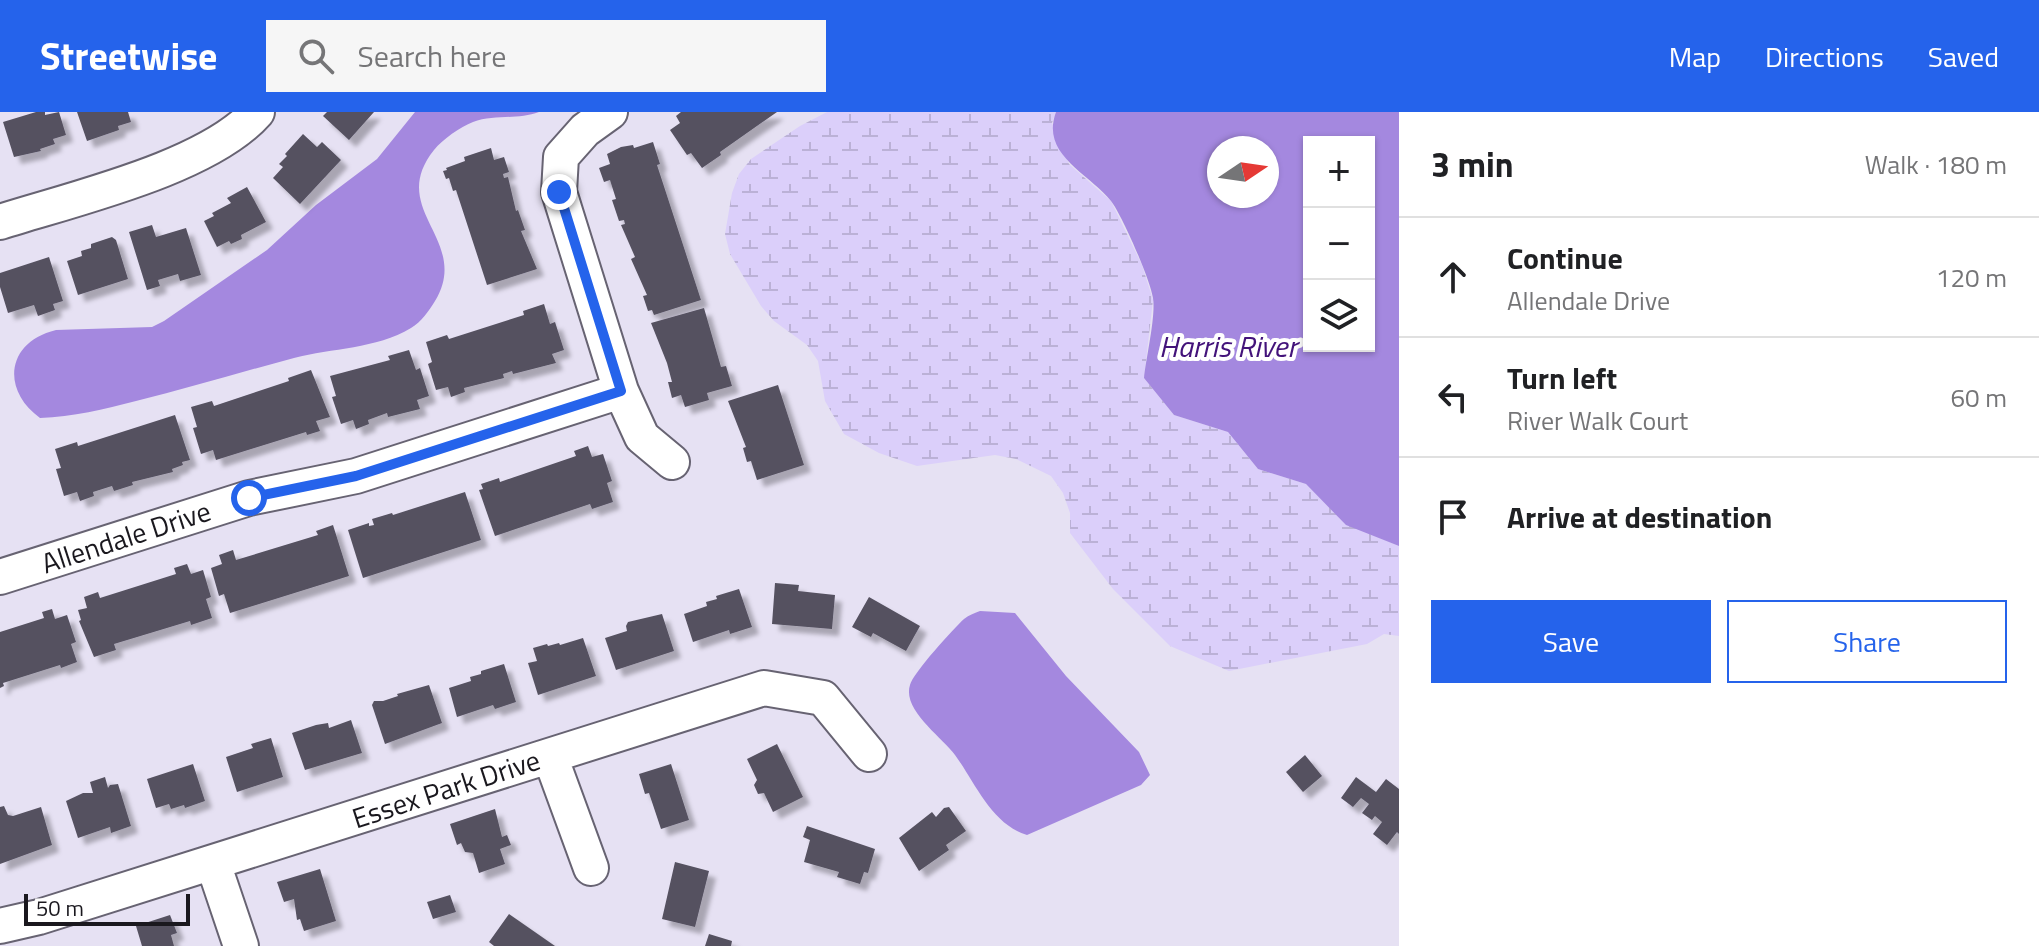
<!DOCTYPE html>
<html lang="en">
<head>
<meta charset="utf-8">
<style>
  :root { --surface:#fff; --page:#f6f6f6; --text:#202124; --muted:#757577; --line:#e0e0e0; --accent:#2563eb }
  body { margin:0; font-family:"Titillium Web",sans-serif; background:var(--page); color:var(--text) }
  .controls { position:absolute; right:24px; top:24px; display:grid; overflow:hidden; border-radius:0px; box-shadow:0 2px 6px #0004 }
  .controls button { width:72px; height:72px; display:grid; place-items:center; padding:0; border:0; border-bottom:2px solid var(--line); background:var(--surface); color:var(--text); font:40px sans-serif }
  .compass { position:absolute; left:1207px; top:24px; width:72px; height:72px; border-radius:50%; background:var(--surface); box-shadow:0 2px 6px #0004; rotate:77deg }
  .scale { position:absolute; left:24px; bottom:20px; width:166px; box-sizing:border-box; padding-left:8px; border:4px solid #1a181e; border-top:0; font-size:22px; line-height:28px; white-space:nowrap; color:#1a181e; -webkit-text-stroke:6px #fff; paint-order:stroke }
  .stop { position:absolute; width:24px; height:24px; margin:-18px; border:6px solid #2563eb; border-radius:50%; background:#fff }
  .stop.end { background:#2563eb; border-color:#fff; box-shadow:0 2px 8px #0008 }
  .list { margin:0; padding:0; list-style:none }
  h2 { display:flex; justify-content:space-between; align-items:center; height:104px; margin:0; padding:0 32px; font-size:34px }
  h2 small { font-size:26px; font-weight:400; color:var(--muted) }
  .list li { display:grid; grid-template-columns:52px 1fr auto; gap:24px; align-items:center; box-sizing:border-box; height:120px; padding:0 32px; border-top:2px solid var(--line) }
  .list b { display:block; font-size:30px; white-space:nowrap }
  .list p { margin:0; font-size:26px; white-space:nowrap; color:var(--muted) }
  .list em { font-size:26px; font-style:normal; color:var(--muted) }
  .actions { display:flex; gap:16px; padding:24px 32px }
  .actions a { flex:1; padding:18px 0; border:2px solid var(--accent); border-radius:0px; text-align:center; font-size:28px; color:var(--accent) }
  .actions .main { background:var(--accent); color:#fff }
  .icon { flex:none; width:44px; height:44px; fill:none; stroke:currentColor; stroke-width:2; stroke-linecap:round; stroke-linejoin:round }
  .map { position:relative; flex:none; width:1399px; height:834px; overflow:hidden }
  header { display:flex; align-items:center; gap:48px; box-sizing:border-box; height:112px; padding:0 40px; background:var(--accent); color:#fff }
  header strong { font-size:38px }
  nav { display:flex; gap:44px; margin-inline-start:auto; font-size:28px }
  .search { width:560px; height:72px; background:var(--page); display:flex; align-items:center; gap:20px; box-sizing:border-box; padding:0 28px; border-radius:0px; color:var(--muted); font-size:30px }
  main { display:flex }
  aside { flex:1; background:var(--surface) }
  .map>svg:first-child { display:block }
</style>
</head>
<body>
<header>
<strong>Streetwise</strong>
<div class="search"><svg class="icon" aria-label="search" viewBox="0 0 24 24"><circle cx="10" cy="10" r="6"/><path d="M15 15l6 6"/></svg>Search here</div>
<nav><a>Map</a><a>Directions</a><a>Saved</a></nav>
</header>
<main>
<div class="map">
<svg width="1399" height="834" viewBox="0 0 1399 834">
  <defs>
    <pattern id="wetland-marsh" width="20" height="14" patternUnits="userSpaceOnUse" patternTransform="scale(2)"><rect width="20" height="14" fill="#dbcffa"/><path d="M1 5h8M5 5V1M11 12h8M15 12V8" fill="none" stroke="#bbb1d6"/></pattern>
    <filter id="shadow"><feDropShadow dx="7" dy="7" stdDeviation="2" flood-color="#0004"/></filter>
  </defs>
  <rect width="100%" height="100%" fill="#e6e1f3"/>
  <!-- wetland -->
  <path fill="url(#wetland-marsh)" d="M827,0H1056L1052,11L1069,52L1111,89L1142,153L1153,188L1144,266L1174,303L1228,320L1258,357L1306,372L1346,412L1399,434V524L1384,522L1367,532L1229,559L1170,534L1113,477L1070,421V401L1063,381L1051,364L1016,347L995,343L917,354L879,341L844,322L825,289L818,249L807,233L774,209L761,194L730,142L725,122L732,81L739,62L751,47L800,14Z"/>
  <!-- water -->
  <path fill="#a488df" fill-rule="evenodd" d="M415,0H539C518,8 494,2 473,10C460,15 443,27 434,38C386,98 472,128 435,189C429,199 421,210 411,216C376,237 332,236 294,246C241,260 189,276 136,289C104,297 73,305 40,306C1,278 6,230 56,218L152,215L164,209L267,138L316,93L377,47Z
    M1056,0H1399V434L1346,413L1306,372L1258,357L1228,320L1174,303L1144,266C1146,246 1156,204 1153,186C1150,167 1122,103 1111,89C1089,61 1040,43 1056,0ZM1369,30V234H1309V30ZM1267,36V84H1219V36Z
    M980,499L1015,501L1066,564L1139,640L1150,663L1141,673L1027,723C991,712 975,670 955,643C942,625 902,598 910,573C913,561 954,516 964,507C969,503 975,501 980,499Z"/>
  <!-- building -->
  <path fill="#555160" filter="url(#shadow)" d="M36,0H45V3L59,0L66,23L53,27L55,32L40,37L41,39L14,45L3,10Z
    M77,0H128L131,10L118,14L119,18L87,29Z
    M327,0H374L349,28L323,4Z
    M681,0H777L720,40L721,43L702,56L691,41L687,43L670,18L680,11L676,4Z
    M303,22L317,35L322,30L341,48L300,92L273,66L283,55L279,52L287,44L285,42Z
    M653,30L660,52L657,53L701,188L654,203L652,198L648,199L643,184L647,183L631,147L635,145L621,113L625,112L624,108L619,109L612,88L616,87L610,68L604,70L599,56L610,52L607,42L621,35L633,33L634,36Z
    M491,36L494,48L504,45L509,60L503,62L504,66L508,65L516,99L518,98L525,118L521,119L537,157L487,173L456,78L453,79L449,66L446,67L443,59L447,58L446,56L465,49L464,45Z
    M247,75L266,110L241,123L242,127L231,132L229,129L217,135L204,109L214,104L212,101L231,91L227,86Z
    M152,113L156,125L186,116L201,163L180,169L178,162L158,168L160,174L147,178L129,120Z
    M112,125L116,128L128,167L78,183L67,149L82,144L81,139L91,136V132Z
    M49,145L63,189L53,192L55,198L38,204L34,193L8,201L0,175V161Z
    M544,192L550,212L555,210L564,238L552,242L556,251L513,262L512,259L503,262L504,266L464,276L465,280L451,285L448,275L436,278L428,252L432,250L426,230L447,223L449,227L524,203L523,199Z
    M704,196L721,255L726,254L732,274L707,281L709,288L685,295L681,283L672,286L668,270H672L667,251L651,211Z
    M409,238L416,258L420,256L429,284L417,288L420,297L388,305L387,301L368,308L369,312L356,317L353,308L341,312L332,285L336,284L330,264L390,248L388,244Z
    M311,258L330,305L316,309L320,319L307,323L306,320L216,348L213,338L201,342L193,316L197,315L191,295L212,289L214,294L289,269L288,266Z
    M778,273L804,353L757,368L751,349L747,350L743,336L746,335L728,289Z
    M175,303L190,348L182,350L183,353L172,357L173,360L132,370L133,373L114,379L112,374L93,380L94,384L80,389L77,380L64,384L56,357L61,356L55,337L77,330L78,334Z
    M588,334L592,345L603,342L612,369L607,371L613,390L592,397L590,392L495,424L479,378L483,377L481,372L499,366L500,370L576,344L574,339Z
    M465,380L481,428L363,466L348,418L369,411V414L374,413L372,407L392,401L393,403Z
    M333,413L349,464L230,501L224,482L219,484L211,456L222,452L219,443L233,438L236,448L318,423L316,419Z
    M187,452L191,462L203,458L211,485L206,487L212,506L191,513L190,509L114,532L116,538L94,545L79,509L81,508L78,498L87,496L84,485L98,480L100,486L176,462L174,456Z
    M775,471L799,473L798,479L835,483L832,517L772,512Z
    M739,477L752,515L730,522L729,518L693,530L684,502L707,494L706,490L717,487L716,484Z
    M869,485L920,514L906,539L873,521L871,525L852,515Z
    M52,497L55,507L67,503L76,530L71,532L77,550L61,556L60,553L3,571L4,574L0,576V520L44,506L42,500Z
    M662,502L674,539L616,558L605,526L627,519L626,514L628,510Z
    M583,526L596,564L538,583L528,551L537,549L533,536L547,532L548,534L559,531L560,533Z
    M504,552L516,590L495,597L493,593L457,605L449,576L471,569L470,565L481,562V559Z
    M429,573L442,611L385,632L372,593L374,589H383L398,584L397,582Z
    M351,608L362,641L305,658L292,621L316,613L328,611L329,616Z
    M271,626L283,665L237,680L226,645L253,636L251,632Z
    M777,632L803,685L773,700L764,681L758,682L754,673L757,668L747,647Z
    M1305,643L1322,664L1303,680L1286,660Z
    M193,652L205,689L185,696L184,693L171,697L169,692L156,696L147,667Z
    M671,652L689,708L661,717L649,681L645,682L639,662Z
    M105,665L108,676L110,673L118,672L131,714L111,721L110,715L78,726L66,689L83,681H93L90,670Z
    M1356,665L1376,680L1386,667L1399,677V722L1397,720L1387,733L1373,722L1382,710L1375,704L1372,708L1362,701L1369,692L1361,686L1353,695L1341,686Z
    M4,694L8,703L13,704L41,695L52,733L0,752V695Z
    M949,695L966,719L946,733L949,738L919,759L899,726L932,700L936,705L944,696Z
    M495,697L502,725L507,723L511,733L500,737L505,752L479,761L473,741L465,740L461,731L457,733L450,712Z
    M807,714L875,737L868,761L864,760L860,772L837,765L839,760L804,750L810,728L803,725Z
    M675,750L709,759L695,815L662,807Z
    M320,757L336,809L304,819L300,807L297,808L294,787L284,790L277,770Z
    M450,783L456,800L433,807L427,790Z
    M509,802L555,834H494L489,830Z
    M170,803L177,821L171,823L174,834H142L136,814Z
    M709,822L732,829L731,834H705Z"/>
  <g fill="none" stroke-linecap="round" stroke-linejoin="round">
    <!-- minor casing -->
    <g stroke="#676372" stroke-width="38">
      <path id="minor" d="M610,0L585,18L561,45L559,80L621,279L642,325L672,350
        M0,110C72,87 208,56 257,0
        M0,465L249,386L356,364L621,279
        M550,644L591,756
        M213,751L241,834
        M0,814L39,805L764,576L823,586L869,642"/>
    </g>
    <!-- minor -->
    <use href="#minor" stroke="#fff" stroke-width="34"/>
  </g>
  <g fill="none" stroke-linecap="round" stroke-linejoin="round">
    <!-- route -->
    <path stroke="#2563eb" stroke-width="10" d="M249,386L356,364L621,279L559,80"/>
  </g>
  <g text-anchor="middle" stroke-width="8" stroke-linejoin="round" paint-order="stroke">
    <!-- street labels -->
    <g font-size="28" fill="#1a181e" stroke="#fff">
      <text transform="translate(126 425) rotate(-18)" y="10">Allendale Drive</text>
      <text transform="translate(446 677) rotate(-18)" y="10">Essex Park Drive</text>
    </g>
    <!-- water labels -->
    <g font-size="30" font-style="italic" fill="#43137a" stroke="#fff">
      <text x="1228" y="245">Harris River</text>
    </g>
  </g>
</svg>
<div class="controls">
<button>+</button>
<button>−</button>
<button><svg class="icon" aria-label="layers" viewBox="0 0 24 24"><path d="M12 4l9 5-9 5-9-5zM3 14l9 5 9-5"/></svg></button>
</div>
<svg class="compass" viewBox="-18 -18 36 36"><path d="M0-13l5 13h-10z" fill="#e53935"/><path d="M0 13l5-13h-10z" fill="#757577"/></svg>
<div class="scale">50 m</div>
<div class="stop" style="left:249px;top:386px"></div>
<div class="stop end" style="left:559px;top:80px"></div>
</div>
<aside>
<h2>3 min<small>Walk · 180 m</small></h2>
<ul class="list">
<li><svg class="icon" aria-label="ahead" viewBox="0 0 24 24"><path d="M12 20V5M6 11l6-6 6 6"/></svg><div><b>Continue</b><p>Allendale Drive</p></div><em>120 m</em></li>
<li><svg class="icon" aria-label="left" viewBox="0 0 24 24"><path d="M17 20v-9H6M10 6l-5 5 5 5"/></svg><div><b>Turn left</b><p>River Walk Court</p></div><em>60 m</em></li>
<li><svg class="icon" aria-label="arrive" viewBox="0 0 24 24"><path d="M6 21V4h12l-3 4 3 4H6"/></svg><div><b>Arrive at destination</b></div></li>
</ul>
<div class="actions"><a class="main">Save</a><a>Share</a></div>
</aside>
</main>
</body>
</html>
